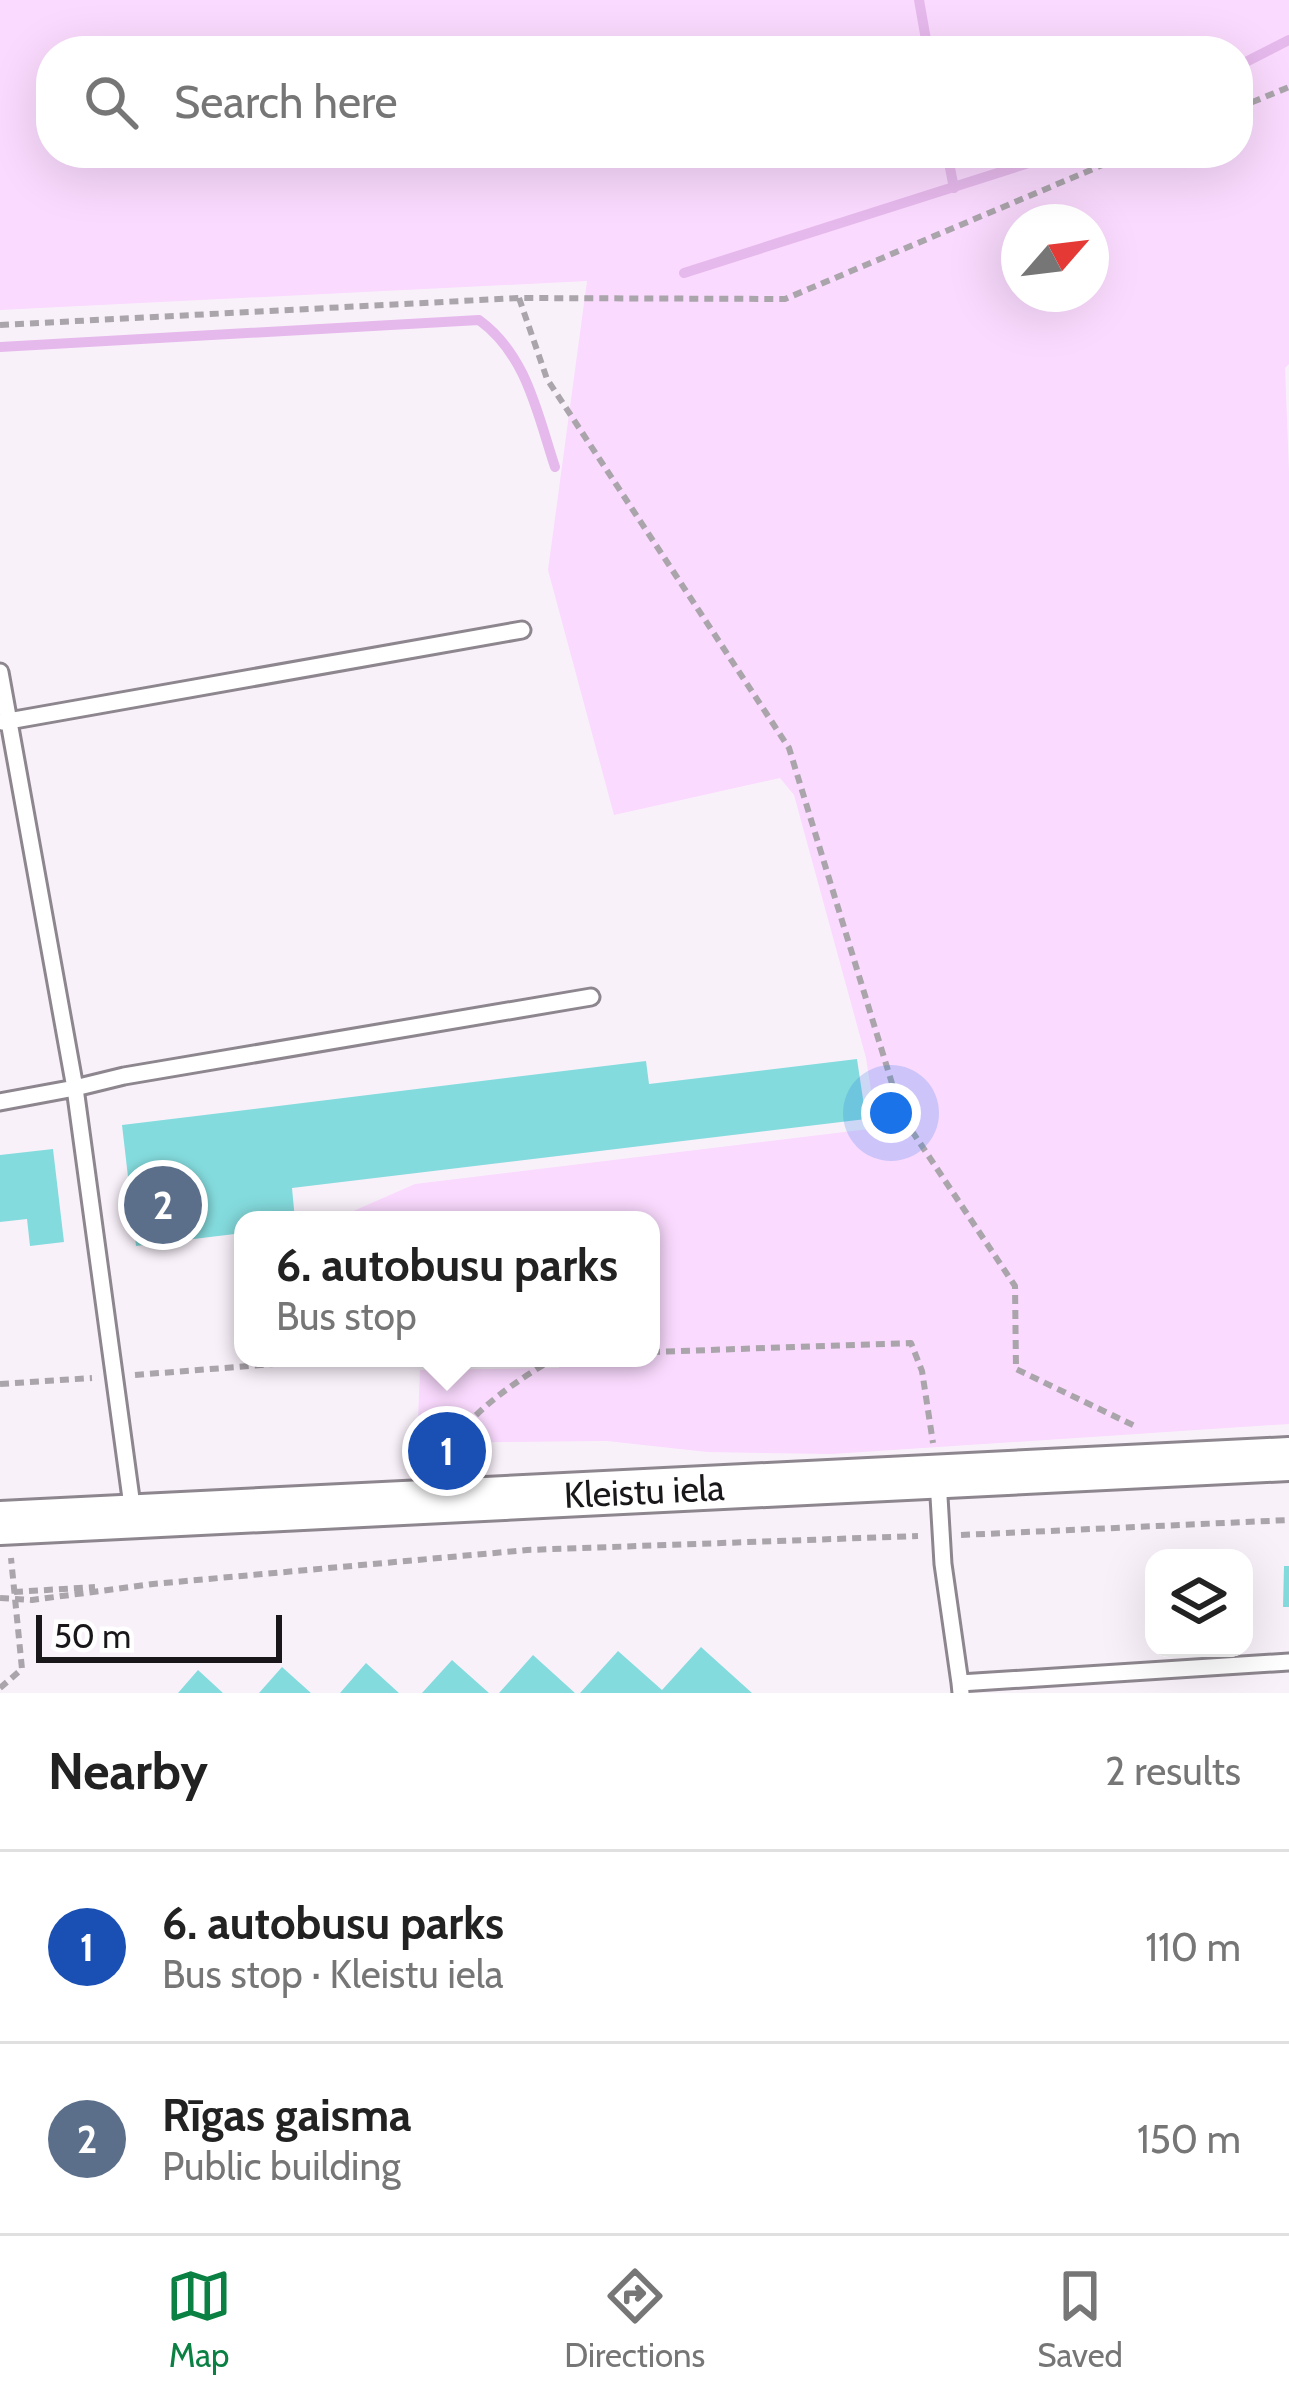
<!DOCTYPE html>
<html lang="en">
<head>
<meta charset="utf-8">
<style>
  :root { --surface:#fff; --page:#f2f2f2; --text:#222; --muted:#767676; --line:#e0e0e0; --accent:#0b8043 }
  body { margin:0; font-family:Cabin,sans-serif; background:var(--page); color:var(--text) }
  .controls { position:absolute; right:36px; bottom:36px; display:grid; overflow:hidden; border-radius:24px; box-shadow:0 12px 48px #0002 }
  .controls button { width:108px; height:108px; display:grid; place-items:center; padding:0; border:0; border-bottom:3px solid var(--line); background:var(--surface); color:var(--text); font:60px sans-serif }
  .compass { position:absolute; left:1001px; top:204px; width:108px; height:108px; border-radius:50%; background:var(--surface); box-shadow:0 12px 48px #0002; rotate:62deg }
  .scale { position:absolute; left:36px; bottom:30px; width:246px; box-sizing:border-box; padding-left:12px; border:6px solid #19171a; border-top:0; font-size:33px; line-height:42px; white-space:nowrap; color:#19171a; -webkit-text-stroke:9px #fff; paint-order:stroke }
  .you { position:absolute; left:891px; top:1113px; width:42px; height:42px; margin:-30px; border:9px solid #fff; border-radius:50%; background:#1a73e8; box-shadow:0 0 0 18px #1a73e833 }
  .badge { display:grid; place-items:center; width:78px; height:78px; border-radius:50%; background:var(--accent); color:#fff; font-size:39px; font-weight:700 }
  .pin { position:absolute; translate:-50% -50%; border:6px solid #fff; box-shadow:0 3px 12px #0006 }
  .popup { position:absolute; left:234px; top:1211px; width:426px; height:156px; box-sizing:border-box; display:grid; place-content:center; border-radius:24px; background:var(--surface); filter:drop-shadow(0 3px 9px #0005); font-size:39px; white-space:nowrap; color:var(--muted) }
  .popup b { font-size:45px; color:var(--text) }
  .popup::after { content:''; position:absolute; left:50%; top:100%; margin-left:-24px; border:24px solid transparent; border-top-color:var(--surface) }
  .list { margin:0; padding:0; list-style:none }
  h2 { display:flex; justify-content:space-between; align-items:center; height:156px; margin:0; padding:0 48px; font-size:51px }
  h2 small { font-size:39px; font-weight:400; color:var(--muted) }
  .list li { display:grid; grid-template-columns:78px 1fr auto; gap:36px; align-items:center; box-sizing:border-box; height:192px; padding:0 48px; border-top:3px solid var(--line) }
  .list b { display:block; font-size:45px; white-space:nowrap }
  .list p { margin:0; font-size:39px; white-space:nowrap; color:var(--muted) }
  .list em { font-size:39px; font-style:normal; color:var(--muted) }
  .icon { flex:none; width:66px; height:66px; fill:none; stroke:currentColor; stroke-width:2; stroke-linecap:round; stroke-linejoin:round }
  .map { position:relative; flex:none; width:1289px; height:1693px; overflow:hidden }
  .search { position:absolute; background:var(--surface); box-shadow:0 12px 48px #0002; left:36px; right:36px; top:36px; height:132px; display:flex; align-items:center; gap:30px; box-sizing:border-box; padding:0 42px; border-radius:48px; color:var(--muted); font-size:45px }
  .sheet { height:540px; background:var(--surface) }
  nav { display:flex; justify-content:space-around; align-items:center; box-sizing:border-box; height:168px; border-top:3px solid var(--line); background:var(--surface); font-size:33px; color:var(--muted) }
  nav a { display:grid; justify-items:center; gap:6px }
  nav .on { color:var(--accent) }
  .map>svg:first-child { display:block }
</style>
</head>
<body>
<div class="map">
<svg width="1289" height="1693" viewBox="0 0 1289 1693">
  <rect width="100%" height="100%" fill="#f9f1fa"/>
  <!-- green -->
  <path fill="#fadafe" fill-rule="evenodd" d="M0,0H1289V364L1285,368L1289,472V1424L832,1454L707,1452L607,1441L417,1443L420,1370L559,1368L560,1358H651V1220H344L342,1216L415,1184L877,1128L866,1058L794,795L780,778L614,815L548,570L587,281L0,310ZM1238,51V153H51V51ZM1091,222V294H1019V222Z"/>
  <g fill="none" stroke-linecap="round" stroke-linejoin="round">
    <!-- stream -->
    <path stroke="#e6b9ec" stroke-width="10" d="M919,0L928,51
      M1238,66L1289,40
      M947,153L954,188
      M684,273L1060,153
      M0,347L479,320C527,355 537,413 555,467"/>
  </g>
  <!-- building -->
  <path fill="#84dbdd" d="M857,1059L866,1119L292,1188L295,1220H243V1233L136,1246L122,1125L646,1061L649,1084Z
    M53,1149L64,1242L30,1246L27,1219L0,1222V1155Z
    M1284,1566H1289V1607H1283Z
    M701,1647L752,1693H580L618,1651L662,1690Z
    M533,1655L575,1693H499Z
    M452,1660L489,1693H422Z
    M366,1663L399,1693H340Z
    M282,1667L311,1693H259Z
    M198,1670L223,1693H178Z"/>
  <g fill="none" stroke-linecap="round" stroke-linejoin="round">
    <!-- lane casing -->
    <g stroke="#8d868e" stroke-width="21">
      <path id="lane" d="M0,672L75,1088L124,1076L591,997
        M3,722L522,630
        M0,1102L75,1088L133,1513
        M938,1480L943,1564L960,1683
        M961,1693L960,1683L1289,1662"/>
    </g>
    <!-- secondary casing -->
    <g stroke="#8d868e" stroke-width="48">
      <g id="secondary">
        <path id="s1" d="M0,1523L1289,1459"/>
      </g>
    </g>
    <!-- path -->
    <path stroke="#aaa4ab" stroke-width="6" stroke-dasharray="9 6" stroke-linecap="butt" d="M1238,108L1289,87
      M519,298L547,379L789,748L902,1116L1015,1286L1016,1369L1137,1427
      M0,325L519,298L785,299L1131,153
      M651,1352L911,1343L922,1371L933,1443
      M135,1375L287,1363L461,1358
      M0,1384L92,1378
      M447,1466C447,1425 522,1377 555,1358
      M961,1535L1289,1520
      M14,1592L95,1587
      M0,1598L32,1600L153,1584L527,1550L918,1536
      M0,1688L22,1669L11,1558"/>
    <!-- lane -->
    <use href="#lane" stroke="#fff" stroke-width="15"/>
    <!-- secondary -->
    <use href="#secondary" stroke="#fff" stroke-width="42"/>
  </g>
  <g text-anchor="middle" stroke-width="9" stroke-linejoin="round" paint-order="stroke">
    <!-- street labels -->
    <g font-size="36" fill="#19171a" stroke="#fff">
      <text dy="13" stroke="none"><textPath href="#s1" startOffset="645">Kleistu iela</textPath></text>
    </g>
  </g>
</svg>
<div class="controls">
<button><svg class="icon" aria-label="layers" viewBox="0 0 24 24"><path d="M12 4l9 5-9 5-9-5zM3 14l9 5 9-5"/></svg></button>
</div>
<svg class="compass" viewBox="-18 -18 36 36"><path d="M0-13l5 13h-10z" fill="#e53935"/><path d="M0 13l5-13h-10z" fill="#767676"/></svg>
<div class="scale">50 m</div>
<div class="you"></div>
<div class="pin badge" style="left:447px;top:1451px;background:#1a4fb4">1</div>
<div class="popup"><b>6. autobusu parks</b>Bus stop</div>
<div class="pin badge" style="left:163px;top:1205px;background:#5c6f8a">2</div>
<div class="search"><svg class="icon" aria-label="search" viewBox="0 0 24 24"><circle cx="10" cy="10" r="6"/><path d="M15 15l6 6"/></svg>Search here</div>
</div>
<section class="sheet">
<h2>Nearby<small>2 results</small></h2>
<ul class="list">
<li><span class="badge" style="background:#1a4fb4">1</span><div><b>6. autobusu parks</b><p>Bus stop · Kleistu iela</p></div><em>110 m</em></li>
<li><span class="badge" style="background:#5c6f8a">2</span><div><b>Rīgas gaisma</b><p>Public building</p></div><em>150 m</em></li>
</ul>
</section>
<nav>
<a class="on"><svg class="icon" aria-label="map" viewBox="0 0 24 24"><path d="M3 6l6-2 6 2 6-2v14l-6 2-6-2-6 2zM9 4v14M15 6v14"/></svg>Map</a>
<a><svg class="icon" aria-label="directions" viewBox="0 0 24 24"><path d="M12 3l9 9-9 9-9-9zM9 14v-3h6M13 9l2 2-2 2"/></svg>Directions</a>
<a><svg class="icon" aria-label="saved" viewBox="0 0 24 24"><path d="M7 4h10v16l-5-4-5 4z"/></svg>Saved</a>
</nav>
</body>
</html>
